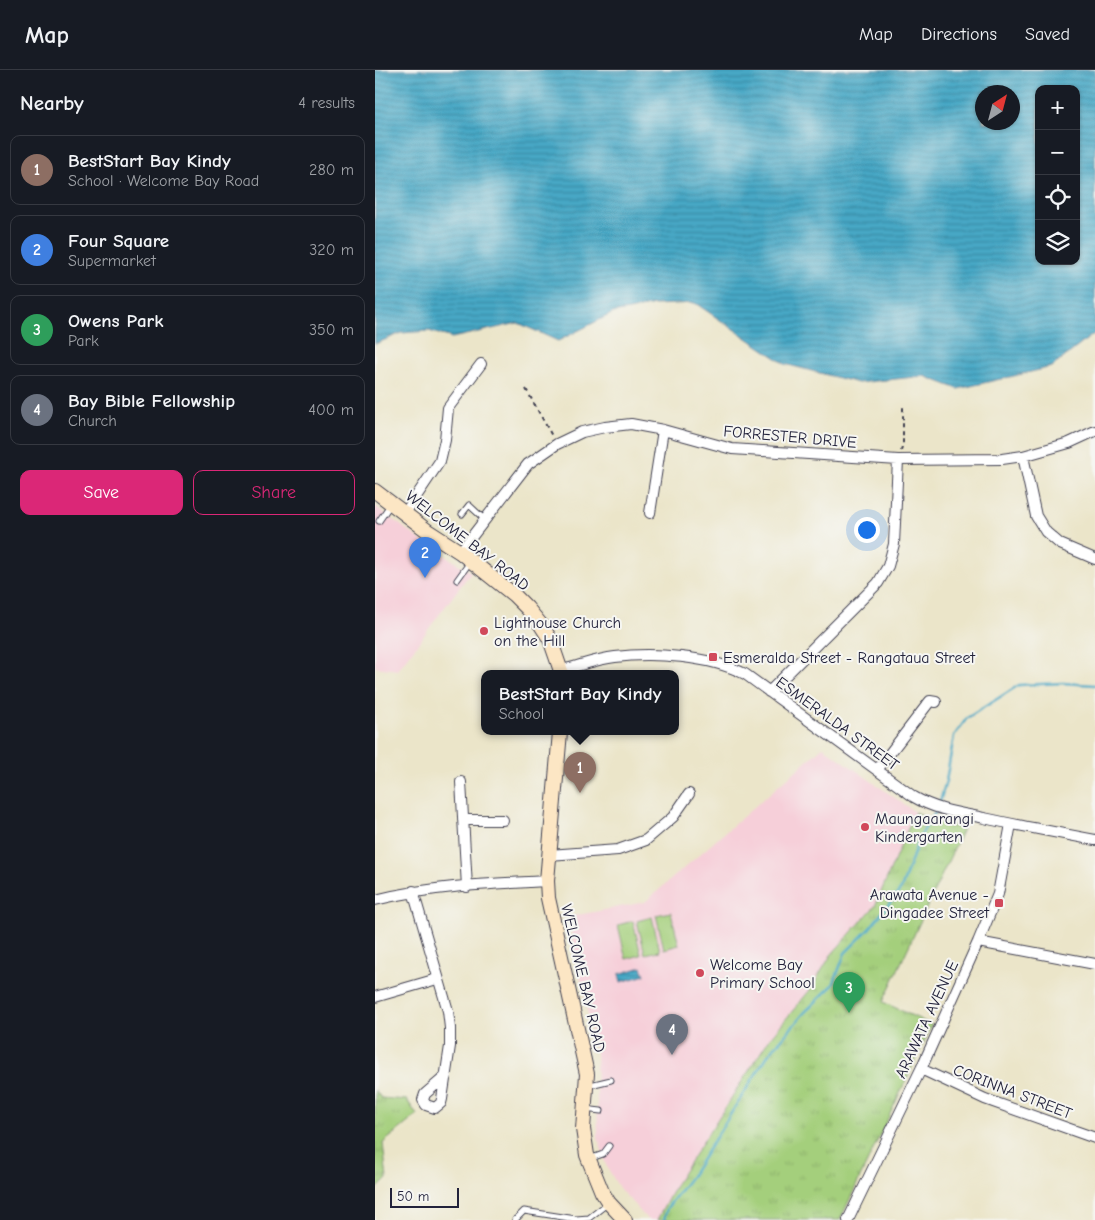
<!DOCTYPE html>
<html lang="en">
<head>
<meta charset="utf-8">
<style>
  :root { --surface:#171b24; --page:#20242c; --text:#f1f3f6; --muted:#9ea1a6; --line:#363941; --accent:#db2777 }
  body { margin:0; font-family:"Comic Neue",sans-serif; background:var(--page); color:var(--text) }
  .controls { position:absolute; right:15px; top:15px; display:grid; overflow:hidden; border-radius:10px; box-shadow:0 1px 4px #0004 }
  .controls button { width:45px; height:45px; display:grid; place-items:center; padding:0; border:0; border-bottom:1px solid var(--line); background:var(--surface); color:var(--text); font:25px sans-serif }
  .compass { position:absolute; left:600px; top:15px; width:45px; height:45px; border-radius:50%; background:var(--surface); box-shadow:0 1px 4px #0004; rotate:36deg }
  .scale { position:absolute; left:15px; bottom:12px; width:69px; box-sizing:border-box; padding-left:5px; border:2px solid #22223b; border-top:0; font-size:14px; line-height:18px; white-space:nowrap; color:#22223b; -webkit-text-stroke:4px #f6f6f2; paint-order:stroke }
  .you { position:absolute; left:491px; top:459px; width:18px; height:18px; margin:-12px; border:4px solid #fff; border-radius:50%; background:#1a73e8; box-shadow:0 0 0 8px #1a73e833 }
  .badge { display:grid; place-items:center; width:32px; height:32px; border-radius:50%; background:var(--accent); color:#fff; font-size:16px; font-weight:700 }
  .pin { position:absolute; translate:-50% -41px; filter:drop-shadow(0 1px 2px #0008) }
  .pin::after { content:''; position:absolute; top:26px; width:18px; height:15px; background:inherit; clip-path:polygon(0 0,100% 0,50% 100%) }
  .popup { position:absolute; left:106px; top:600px; width:198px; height:65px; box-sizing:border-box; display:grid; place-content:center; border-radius:10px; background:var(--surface); filter:drop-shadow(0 1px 4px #0005); font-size:16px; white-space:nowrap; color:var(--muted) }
  .popup b { font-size:19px; color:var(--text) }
  .popup::after { content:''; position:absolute; left:50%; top:100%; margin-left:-10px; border:10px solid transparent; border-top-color:var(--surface) }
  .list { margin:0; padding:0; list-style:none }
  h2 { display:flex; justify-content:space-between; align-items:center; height:65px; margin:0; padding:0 20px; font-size:21px }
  h2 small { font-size:16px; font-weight:400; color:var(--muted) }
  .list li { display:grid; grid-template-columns:32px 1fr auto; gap:15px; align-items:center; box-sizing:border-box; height:70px; margin:0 10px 10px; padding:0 10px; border:1px solid var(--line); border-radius:10px }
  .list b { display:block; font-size:19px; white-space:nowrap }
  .list p { margin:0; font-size:16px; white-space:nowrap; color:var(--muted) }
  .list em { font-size:16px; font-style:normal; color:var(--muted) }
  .actions { display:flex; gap:10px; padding:15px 20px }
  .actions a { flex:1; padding:11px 0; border:1px solid var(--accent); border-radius:10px; text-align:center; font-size:18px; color:var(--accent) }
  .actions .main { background:var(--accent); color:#fff }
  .icon { flex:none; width:28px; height:28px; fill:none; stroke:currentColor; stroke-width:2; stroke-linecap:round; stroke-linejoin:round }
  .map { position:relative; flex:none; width:720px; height:1150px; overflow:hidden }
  header { display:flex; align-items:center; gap:30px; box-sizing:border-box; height:70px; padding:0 25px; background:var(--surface); border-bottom:1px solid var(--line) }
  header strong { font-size:24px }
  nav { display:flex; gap:28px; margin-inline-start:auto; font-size:18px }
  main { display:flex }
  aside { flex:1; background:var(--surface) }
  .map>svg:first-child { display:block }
</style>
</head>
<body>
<header>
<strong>Map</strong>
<nav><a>Map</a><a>Directions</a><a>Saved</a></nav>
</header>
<main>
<aside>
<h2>Nearby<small>4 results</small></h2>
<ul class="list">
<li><span class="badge" style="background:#8d6e63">1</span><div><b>BestStart Bay Kindy</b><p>School · Welcome Bay Road</p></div><em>280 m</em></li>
<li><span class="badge" style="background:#3f7fe0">2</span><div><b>Four Square</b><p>Supermarket</p></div><em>320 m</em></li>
<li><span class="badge" style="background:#2e9e5b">3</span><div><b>Owens Park</b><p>Park</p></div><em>350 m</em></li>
<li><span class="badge" style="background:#6b7280">4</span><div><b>Bay Bible Fellowship</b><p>Church</p></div><em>400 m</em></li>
</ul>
<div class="actions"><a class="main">Save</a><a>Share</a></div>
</aside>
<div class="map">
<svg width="720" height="1150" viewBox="0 0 720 1150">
  <defs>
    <pattern id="park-tufts" width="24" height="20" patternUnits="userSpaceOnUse" patternTransform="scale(1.25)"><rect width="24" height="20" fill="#a4cf7c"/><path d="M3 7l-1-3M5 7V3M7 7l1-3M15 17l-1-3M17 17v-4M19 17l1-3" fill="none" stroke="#8db16c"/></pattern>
    <pattern id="water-rules" width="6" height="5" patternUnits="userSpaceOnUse" patternTransform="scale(1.25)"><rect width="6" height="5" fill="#46a7c5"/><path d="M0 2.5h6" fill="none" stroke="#3a88a1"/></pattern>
  </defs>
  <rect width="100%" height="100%" fill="#f6f6f2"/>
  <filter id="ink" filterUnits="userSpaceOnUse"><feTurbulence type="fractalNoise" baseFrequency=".02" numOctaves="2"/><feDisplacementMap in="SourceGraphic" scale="10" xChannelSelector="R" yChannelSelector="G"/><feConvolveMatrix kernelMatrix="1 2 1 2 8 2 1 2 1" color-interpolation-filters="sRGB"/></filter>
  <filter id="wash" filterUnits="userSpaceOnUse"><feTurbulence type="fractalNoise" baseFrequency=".0096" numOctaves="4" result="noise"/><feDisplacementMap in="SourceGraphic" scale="20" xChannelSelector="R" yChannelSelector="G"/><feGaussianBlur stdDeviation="1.12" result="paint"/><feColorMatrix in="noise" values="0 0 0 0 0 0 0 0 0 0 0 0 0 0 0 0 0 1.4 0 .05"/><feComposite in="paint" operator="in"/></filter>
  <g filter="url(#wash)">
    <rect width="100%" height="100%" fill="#ebe5c9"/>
    <!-- built -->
    <path fill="#f6cfd9" d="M0,436L47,471L96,502L23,600L0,597Z
      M448,677L540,742L500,836L456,885L435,920L395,968L302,1112L282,1150H273L244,1118L231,1095L223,1067L221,984L193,847L270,832Z"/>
    <!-- park -->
    <path fill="url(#park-tufts)" stroke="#63785c" d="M540,742L549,747L588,759L508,932L557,955L465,1150H282L302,1112L395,968L435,920L456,885L500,836Z
      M0,1020L6,1028L32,1030L42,1045L8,1073L12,1109L0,1121Z"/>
    <!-- garden -->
    <path fill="#a4cf7c" stroke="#63785c" d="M296,842L304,875L289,879L281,845Z
      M277,847L285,881L270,884L262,851Z
      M258,851L266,885L251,889L243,855Z"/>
    <!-- water -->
    <path fill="url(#water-rules)" stroke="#346480" fill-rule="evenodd" d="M0,0H720V263L677,297L583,319L549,306L483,313L410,294L320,233L280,235L238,243L183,271L143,253L77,268L54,261L26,263L0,274ZM664,19H701V191H664ZM608,22H638V52H608Z
      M267,897L270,905L246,912L244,904Z"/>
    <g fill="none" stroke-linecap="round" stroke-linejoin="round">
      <!-- stream -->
      <path stroke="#46a7c5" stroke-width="2.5" d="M564,735L571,711L579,666L592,648L644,615L688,613L720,615
        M289,1150L292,1138L317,1105L393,985L430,942L458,915L470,883L494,859L526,819L545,766L562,740"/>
    </g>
  </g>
  <g filter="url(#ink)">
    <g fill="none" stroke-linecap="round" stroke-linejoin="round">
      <!-- lane casing -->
      <g stroke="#403f50" stroke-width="7">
        <path id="lane" d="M87,444L94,435L109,449
          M4,451L15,435
          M82,510L95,492
          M211,1016L236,1010
          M209,1039L226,1041
          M214,1089L228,1084L234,1076
          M140,1150L149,1141L201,1149L214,1148L232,1134"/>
      </g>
      <!-- street casing -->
      <g stroke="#403f50" stroke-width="12">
        <path id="street" d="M648,386L661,446L671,462L685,474L720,489
          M30,443L65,391L70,370L73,338L106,294
          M275,443L288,360
          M85,482L153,394L182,374L207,362L230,357L256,354L288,360L357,379L523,390L627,389L648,386L694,373L720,361
          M187,600C204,596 222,589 240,587C278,582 335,586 370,604L539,727C561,740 585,743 609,748C646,756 683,763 720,770
          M394,622L503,513L513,496L519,474L523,390
          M502,700L555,631L561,632
          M86,712L92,817
          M88,750H128
          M174,785L243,780L271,770L298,747L314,724
          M38,821L73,941L75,958V976L67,1029L66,1033L60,1038L51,1035L48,1030L50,1024L71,1006
          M0,830C56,816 114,814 172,811
          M603,872L720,894
          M0,927L62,909
          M546,999L610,1029L720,1068
          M473,1150L546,999L603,872L623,824L636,754"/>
      </g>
      <!-- secondary casing -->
      <g stroke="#403f50" stroke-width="16">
        <path id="secondary" d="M0,421L54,462L85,482L139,525L152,538L166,555L175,569L187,604
          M185,662L172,811L173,828L212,1004L208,1059L212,1085L227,1122L234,1133L250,1150"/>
      </g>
      <!-- path -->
      <path stroke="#403f50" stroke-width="2" stroke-dasharray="4 4" stroke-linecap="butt" d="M151,319L177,366
        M526,381L528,374V334"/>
      <!-- lane -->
      <use href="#lane" stroke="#fff" stroke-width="5"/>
      <!-- street -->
      <use href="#street" stroke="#fff" stroke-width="10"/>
      <!-- secondary -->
      <use href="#secondary" stroke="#fce6c4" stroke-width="14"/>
    </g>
  </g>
  <!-- markers -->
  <g fill="#d1495b" stroke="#f6f6f2" stroke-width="2">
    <circle cx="109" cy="561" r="5"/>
    <rect x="333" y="582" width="10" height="10" rx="2.5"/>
    <circle cx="490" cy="757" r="5"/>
    <rect x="619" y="828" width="10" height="10" rx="2.5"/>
    <circle cx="325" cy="903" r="5"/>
  </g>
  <g text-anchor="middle" stroke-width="4" stroke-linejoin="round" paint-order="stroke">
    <!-- street labels -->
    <g font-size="16" fill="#22223b" stroke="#f6f6f2">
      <text transform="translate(415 366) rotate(5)" y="6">FORRESTER DRIVE</text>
      <text transform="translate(93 470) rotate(38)" y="6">WELCOME BAY ROAD</text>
      <text transform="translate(463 653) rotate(36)" y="6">ESMERALDA STREET</text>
      <text transform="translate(209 908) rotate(77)" y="6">WELCOME BAY ROAD</text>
      <text transform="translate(551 949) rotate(-65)" y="6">ARAWATA AVENUE</text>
      <text transform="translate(638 1021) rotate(21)" y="6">CORINNA STREET</text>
    </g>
    <!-- poi labels -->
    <g font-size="16" fill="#22223b" stroke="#f6f6f2" text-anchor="start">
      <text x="119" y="558">Lighthouse Church<tspan x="119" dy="18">on the Hill</tspan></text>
      <text x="348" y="593">Esmeralda Street - Rangataua Street</text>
      <text x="500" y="754">Maungaarangi<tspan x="500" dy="18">Kindergarten</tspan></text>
      <text x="614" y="830" text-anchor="end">Arawata Avenue -<tspan x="614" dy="18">Dingadee Street</tspan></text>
      <text x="335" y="900">Welcome Bay<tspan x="335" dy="18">Primary School</tspan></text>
    </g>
  </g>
</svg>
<div class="controls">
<button>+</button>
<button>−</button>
<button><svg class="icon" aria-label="locate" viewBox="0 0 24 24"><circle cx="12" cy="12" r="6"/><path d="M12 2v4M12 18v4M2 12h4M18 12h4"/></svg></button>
<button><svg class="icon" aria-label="layers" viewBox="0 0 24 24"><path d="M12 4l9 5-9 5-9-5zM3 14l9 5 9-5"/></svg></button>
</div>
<svg class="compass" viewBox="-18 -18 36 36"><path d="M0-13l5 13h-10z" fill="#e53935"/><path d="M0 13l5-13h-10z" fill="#9ea1a6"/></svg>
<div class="scale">50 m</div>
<div class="you"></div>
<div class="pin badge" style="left:205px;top:723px;background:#8d6e63">1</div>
<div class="popup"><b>BestStart Bay Kindy</b>School</div>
<div class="pin badge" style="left:50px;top:508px;background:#3f7fe0">2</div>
<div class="pin badge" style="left:474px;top:943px;background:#2e9e5b">3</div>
<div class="pin badge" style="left:297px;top:985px;background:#6b7280">4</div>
</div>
</main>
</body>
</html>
